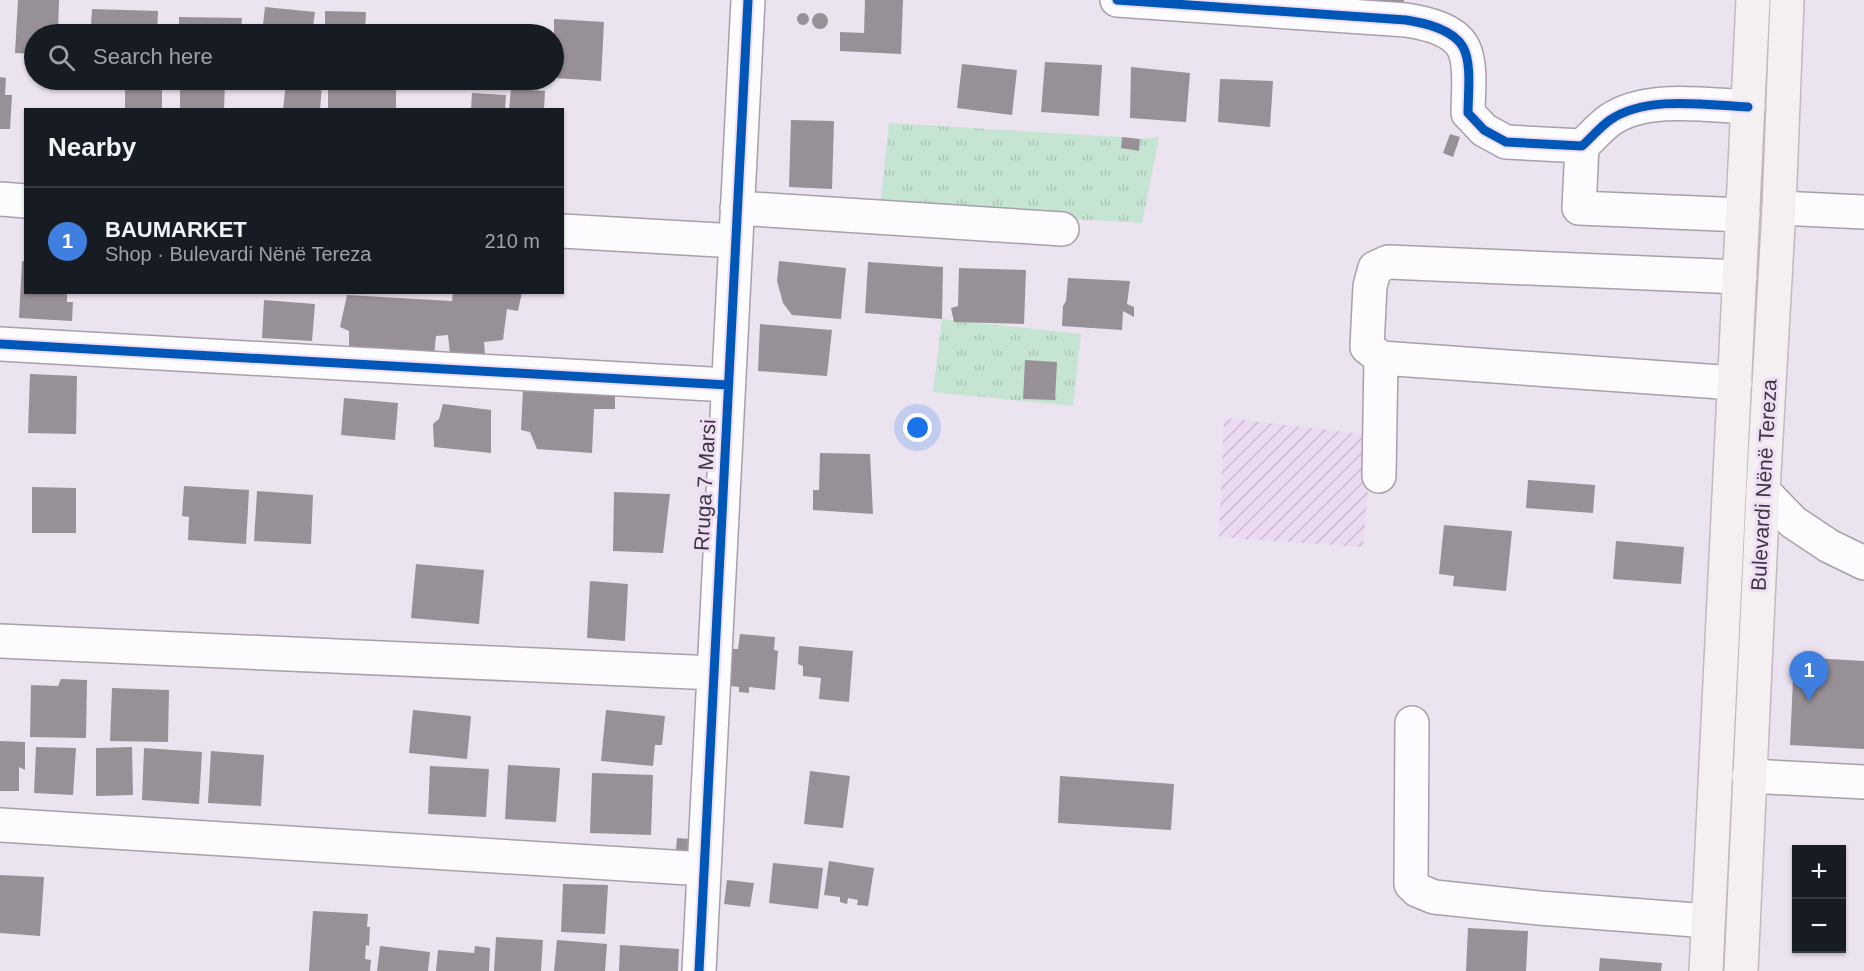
<!DOCTYPE html>
<html lang="en">
<head>
<meta charset="utf-8">
<style>
  :root { --surface:#171b24; --page:#20242c; --text:#f1f3f6; --muted:#9ea1a6; --line:#363941; --accent:#7c3aed }
  body { margin:0; font-family:Arial,sans-serif; background:var(--page); color:var(--text) }
  .controls { position:absolute; right:18px; bottom:18px; display:grid; overflow:hidden; border-radius:0px; box-shadow:0 2px 4px #0004 }
  .controls button { width:54px; height:54px; display:grid; place-items:center; padding:0; border:0; border-bottom:2px solid var(--line); background:var(--surface); color:var(--text); font:30px sans-serif }
  .you { position:absolute; left:918px; top:428px; width:21px; height:21px; margin:-15px; border:4px solid #fff; border-radius:50%; background:#1a73e8; box-shadow:0 0 0 9px #1a73e833 }
  .badge { display:grid; place-items:center; width:39px; height:39px; border-radius:50%; background:var(--accent); color:#fff; font-size:20px; font-weight:700 }
  .pin { position:absolute; translate:-50% -50px; filter:drop-shadow(0 2px 3px #0008) }
  .pin::after { content:''; position:absolute; top:32px; width:21px; height:18px; background:inherit; clip-path:polygon(0 0,100% 0,50% 100%) }
  .list { margin:0; padding:0; list-style:none }
  h2 { display:flex; justify-content:space-between; align-items:center; height:78px; margin:0; padding:0 24px; font-size:26px }
  h2 small { font-size:20px; font-weight:400; color:var(--muted) }
  .list li { display:grid; grid-template-columns:39px 1fr auto; gap:18px; align-items:center; box-sizing:border-box; height:108px; padding:0 24px; border-top:2px solid var(--line) }
  .list b { display:block; font-size:22px; white-space:nowrap }
  .list p { margin:0; font-size:20px; white-space:nowrap; color:var(--muted) }
  .list em { font-size:20px; font-style:normal; color:var(--muted) }
  .icon { flex:none; width:33px; height:33px; fill:none; stroke:currentColor; stroke-width:2; stroke-linecap:round; stroke-linejoin:round }
  .map { position:relative; flex:none; width:1864px; height:971px; overflow:hidden }
  .search { position:absolute; background:var(--surface); box-shadow:0 2px 4px #0004; left:24px; top:24px; width:540px; height:66px; display:flex; align-items:center; gap:15px; box-sizing:border-box; padding:0 21px; border-radius:33px; color:var(--muted); font-size:22px }
  .panel { position:absolute; background:var(--surface); box-shadow:0 2px 4px #0004; left:24px; top:108px; width:540px; height:186px; border-radius:0px }
  .map>svg:first-child { display:block }
</style>
</head>
<body>
<div class="map">
<svg width="1864" height="971" viewBox="0 0 1864 971">
  <defs>
    <pattern id="industrial-furrows" width="10" height="10" patternUnits="userSpaceOnUse" patternTransform="scale(1.5)"><rect width="10" height="10" fill="#ebdaf1"/><path d="M-1 1l2-2M0 10L10 0M9 11l2-2" fill="none" stroke="#cabcd0"/></pattern>
    <pattern id="grass-tufts" width="24" height="20" patternUnits="userSpaceOnUse" patternTransform="scale(1.5)"><rect width="24" height="20" fill="#c6e4d2"/><path d="M3 7l-1-3M5 7V3M7 7l1-3M15 17l-1-3M17 17v-4M19 17l1-3" fill="none" stroke="#abc4b5"/></pattern>
  </defs>
  <rect width="100%" height="100%" fill="#ece3f0"/>
  <!-- industrial -->
  <path fill="url(#industrial-furrows)" d="M1224,418L1373,435L1363,547L1219,537Z"/>
  <!-- grass -->
  <path fill="url(#grass-tufts)" d="M889,123L1122,137L1121,148L1138,151L1140,139L1159,137L1142,223L880,208Z
    M942,319L1081,334L1073,406L933,392Z"/>
  <!-- building -->
  <path fill="#989097" d="M18,0H59L58,34H34V54L15,53Z
    M865,0H903L901,54L840,51V32L864,33Z
    M1358,0H1404L1403,12L1357,9Z
    M265,7L315,12L312,34H262Z
    M92,9L158,11L157,34H100L101,26L91,25Z
    M325,11L366,12L365,34H325Z
    M797 19a6 6 0 1 1 12 0a6 6 0 1 1-12 0Z
    M812 21a8 8 0 1 1 16 0a8 8 0 1 1-16 0Z
    M179,17L242,18L241,34H179Z
    M554,19L604,22L601,81L554,78Z
    M497,27L545,30L544,34H496Z
    M1045,62L1102,65L1099,116L1041,112Z
    M962,64L1017,70L1012,115L957,108Z
    M1131,67L1190,73L1186,122L1130,118Z
    M0,77L6,78L5,95H12L10,129H0Z
    M1220,79L1273,81L1270,127L1218,122Z
    M125,80H162V110H125Z
    M333,80L347,82L346,87L365,89L368,82L379,84V89L396,90V110H328V87H333Z
    M514,80H542V83L514,81Z
    M180,81L225,82L224,110H180Z
    M286,82L322,85L320,110H283Z
    M511,89L545,91L544,110H509Z
    M472,93L506,95L505,110H471Z
    M791,120L834,121L832,189L789,187Z
    M1450,134L1460,137L1453,157L1443,153Z
    M1122,137L1140,139L1139,151L1121,148Z
    M22,261H26V292H67V302H73L72,321L19,318Z
    M779,261L846,268L841,319L792,315L783,303L777,281Z
    M868,262L943,267L942,319L865,313Z
    M959,268L1026,270L1024,324L954,322L951,308L958,306Z
    M1068,278L1130,281L1127,304L1134,307V317L1123,311L1122,330L1062,326L1063,306L1066,301Z
    M453,292H522L518,311L507,309L503,340L484,342L485,355L450,354L448,335L436,336L434,356L349,351V331L340,327L347,295L452,301Z
    M264,300L315,304L312,341L262,338Z
    M760,324L832,330L827,376L758,371Z
    M1025,360L1057,362L1055,400L1023,399Z
    M30,374L77,376L76,434L28,433Z
    M615,388V409H594L592,453L537,449L530,432L521,430L523,389Z
    M344,398L398,403L395,440L341,435Z
    M443,404L491,410V453L434,447L433,424L439,419Z
    M820,453L870,454L873,514L813,510V490H819Z
    M1528,480L1595,485L1593,513L1526,508Z
    M184,486L249,490L246,544L188,540L189,517L182,516Z
    M32,487L76,488V533H32Z
    M257,491L313,495L311,544L254,541Z
    M614,492L670,494L663,553L613,551Z
    M1444,525L1512,531L1506,591L1453,586L1454,576L1439,574Z
    M1616,541L1684,547L1681,584L1613,579Z
    M416,564L484,570L479,624L411,618Z
    M590,581L628,584L625,641L587,638Z
    M740,634L775,637L774,650L778,651L775,690L749,687V693L739,692V687L730,686L733,649H738Z
    M799,646L853,651L849,702L819,699L821,678L803,676V666L798,664Z
    M1794,657L1864,661V749L1790,745Z
    M61,679L87,680L86,738L30,737L31,685L58,686Z
    M112,688L169,690L168,742L110,741Z
    M413,710L471,716L467,759L409,753Z
    M606,710L665,716L662,745H655L653,766L601,761Z
    M0,741L25,742V770L19,767V791H0Z
    M36,747L76,748L73,795L34,793Z
    M132,747L133,795L96,796V748Z
    M144,748L202,752L199,804L142,800Z
    M211,751L264,755L261,806L208,803Z
    M508,765L560,768L556,822L505,819Z
    M430,766L489,769L486,817L428,814Z
    M810,771L850,776L843,828L804,824Z
    M592,773L653,775L651,835L590,833Z
    M1060,776L1174,784L1171,830L1058,823Z
    M677,838L689,839V850H676Z
    M829,861L874,868L868,906L857,905L858,900L848,898L847,904L840,902V897L824,895Z
    M773,863L823,868L818,909L769,903Z
    M0,875L44,877L40,936L0,933Z
    M727,880L754,883L750,907L724,904Z
    M563,884L608,885L605,934L561,932Z
    M313,911L368,914L367,927H370L369,946L366,945L365,959L371,960L370,971H309Z
    M1468,928L1528,931L1526,971H1466Z
    M496,937L543,940L541,971H494Z
    M557,940L607,944L605,971H554Z
    M620,945L679,949L678,971H619Z
    M380,946L430,952L428,971H377Z
    M475,946L490,948L489,971H436L438,950L474,953Z
    M1600,958L1662,963L1661,971H1599Z"/>
  <g fill="none" stroke-linecap="round" stroke-linejoin="round">
    <!-- minor casing -->
    <g stroke="#a7a0aa" stroke-width="36">
      <path id="minor" d="M1117,0L1406,20C1425,23 1453,29 1463,47C1472,63 1468,95 1468,113L1484,130L1506,142L1582,146C1591,138 1600,127 1610,120C1646,95 1706,105 1748,107
        M1582,146L1579,208L1743,215
        M0,199L26,201
        M737,208L1062,229
        M1779,208L1864,212
        M562,231L736,241
        M0,344L728,385
        M1735,383L1381,358L1367,347L1370,286L1375,268L1388,262L1740,277
        M1379,476L1381,358
        M1763,491L1793,522L1829,546L1864,563
        M0,641L714,673
        M1412,723L1411,884L1417,890L1434,897L1539,908L1708,921
        M1749,776L1864,782
        M0,825L704,869
        M699,971L748,0"/>
    </g>
    <!-- major casing -->
    <g stroke="#c4b8be" stroke-width="36">
      <path id="major" d="M1706,971L1753,0
        M1741,971L1763,491L1779,208L1787,0"/>
    </g>
    <!-- minor -->
    <use href="#minor" stroke="#fcfbfd" stroke-width="33"/>
    <!-- major -->
    <use href="#major" stroke="#f4eff0" stroke-width="33"/>
    <!-- cycleway casing -->
    <g stroke="#efdef5" stroke-width="13">
      <path id="cycleway" d="M1117,0L1406,20C1425,23 1453,29 1463,47C1472,63 1468,95 1468,113L1484,130L1506,142L1582,146C1591,138 1600,127 1610,120C1646,95 1706,105 1748,107
        M0,344L728,385
        M699,971L748,0"/>
    </g>
    <!-- cycleway -->
    <use href="#cycleway" stroke="#0057b8" stroke-width="9"/>
  </g>
  <g text-anchor="middle" stroke-width="6" stroke-linejoin="round" paint-order="stroke">
    <!-- street labels -->
    <g font-size="21" fill="#3c353e" stroke="#efdef5">
      <text transform="translate(705 485) rotate(-87)" y="7">Rruga 7 Marsi</text>
      <text transform="translate(1764 485) rotate(-87)" y="7">Bulevardi Nënë Tereza</text>
    </g>
  </g>
</svg>
<div class="controls">
<button>+</button>
<button>−</button>
</div>
<div class="you"></div>
<div class="pin badge" style="left:1809px;top:701px;background:#3f7fe0">1</div>
<div class="search"><svg class="icon" aria-label="search" viewBox="0 0 24 24"><circle cx="10" cy="10" r="6"/><path d="M15 15l6 6"/></svg>Search here</div>
<section class="panel">
<h2>Nearby<small></small></h2>
<ul class="list">
<li><span class="badge" style="background:#3f7fe0">1</span><div><b>BAUMARKET</b><p>Shop · Bulevardi Nënë Tereza</p></div><em>210 m</em></li>
</ul>
</section>
</div>
</body>
</html>
